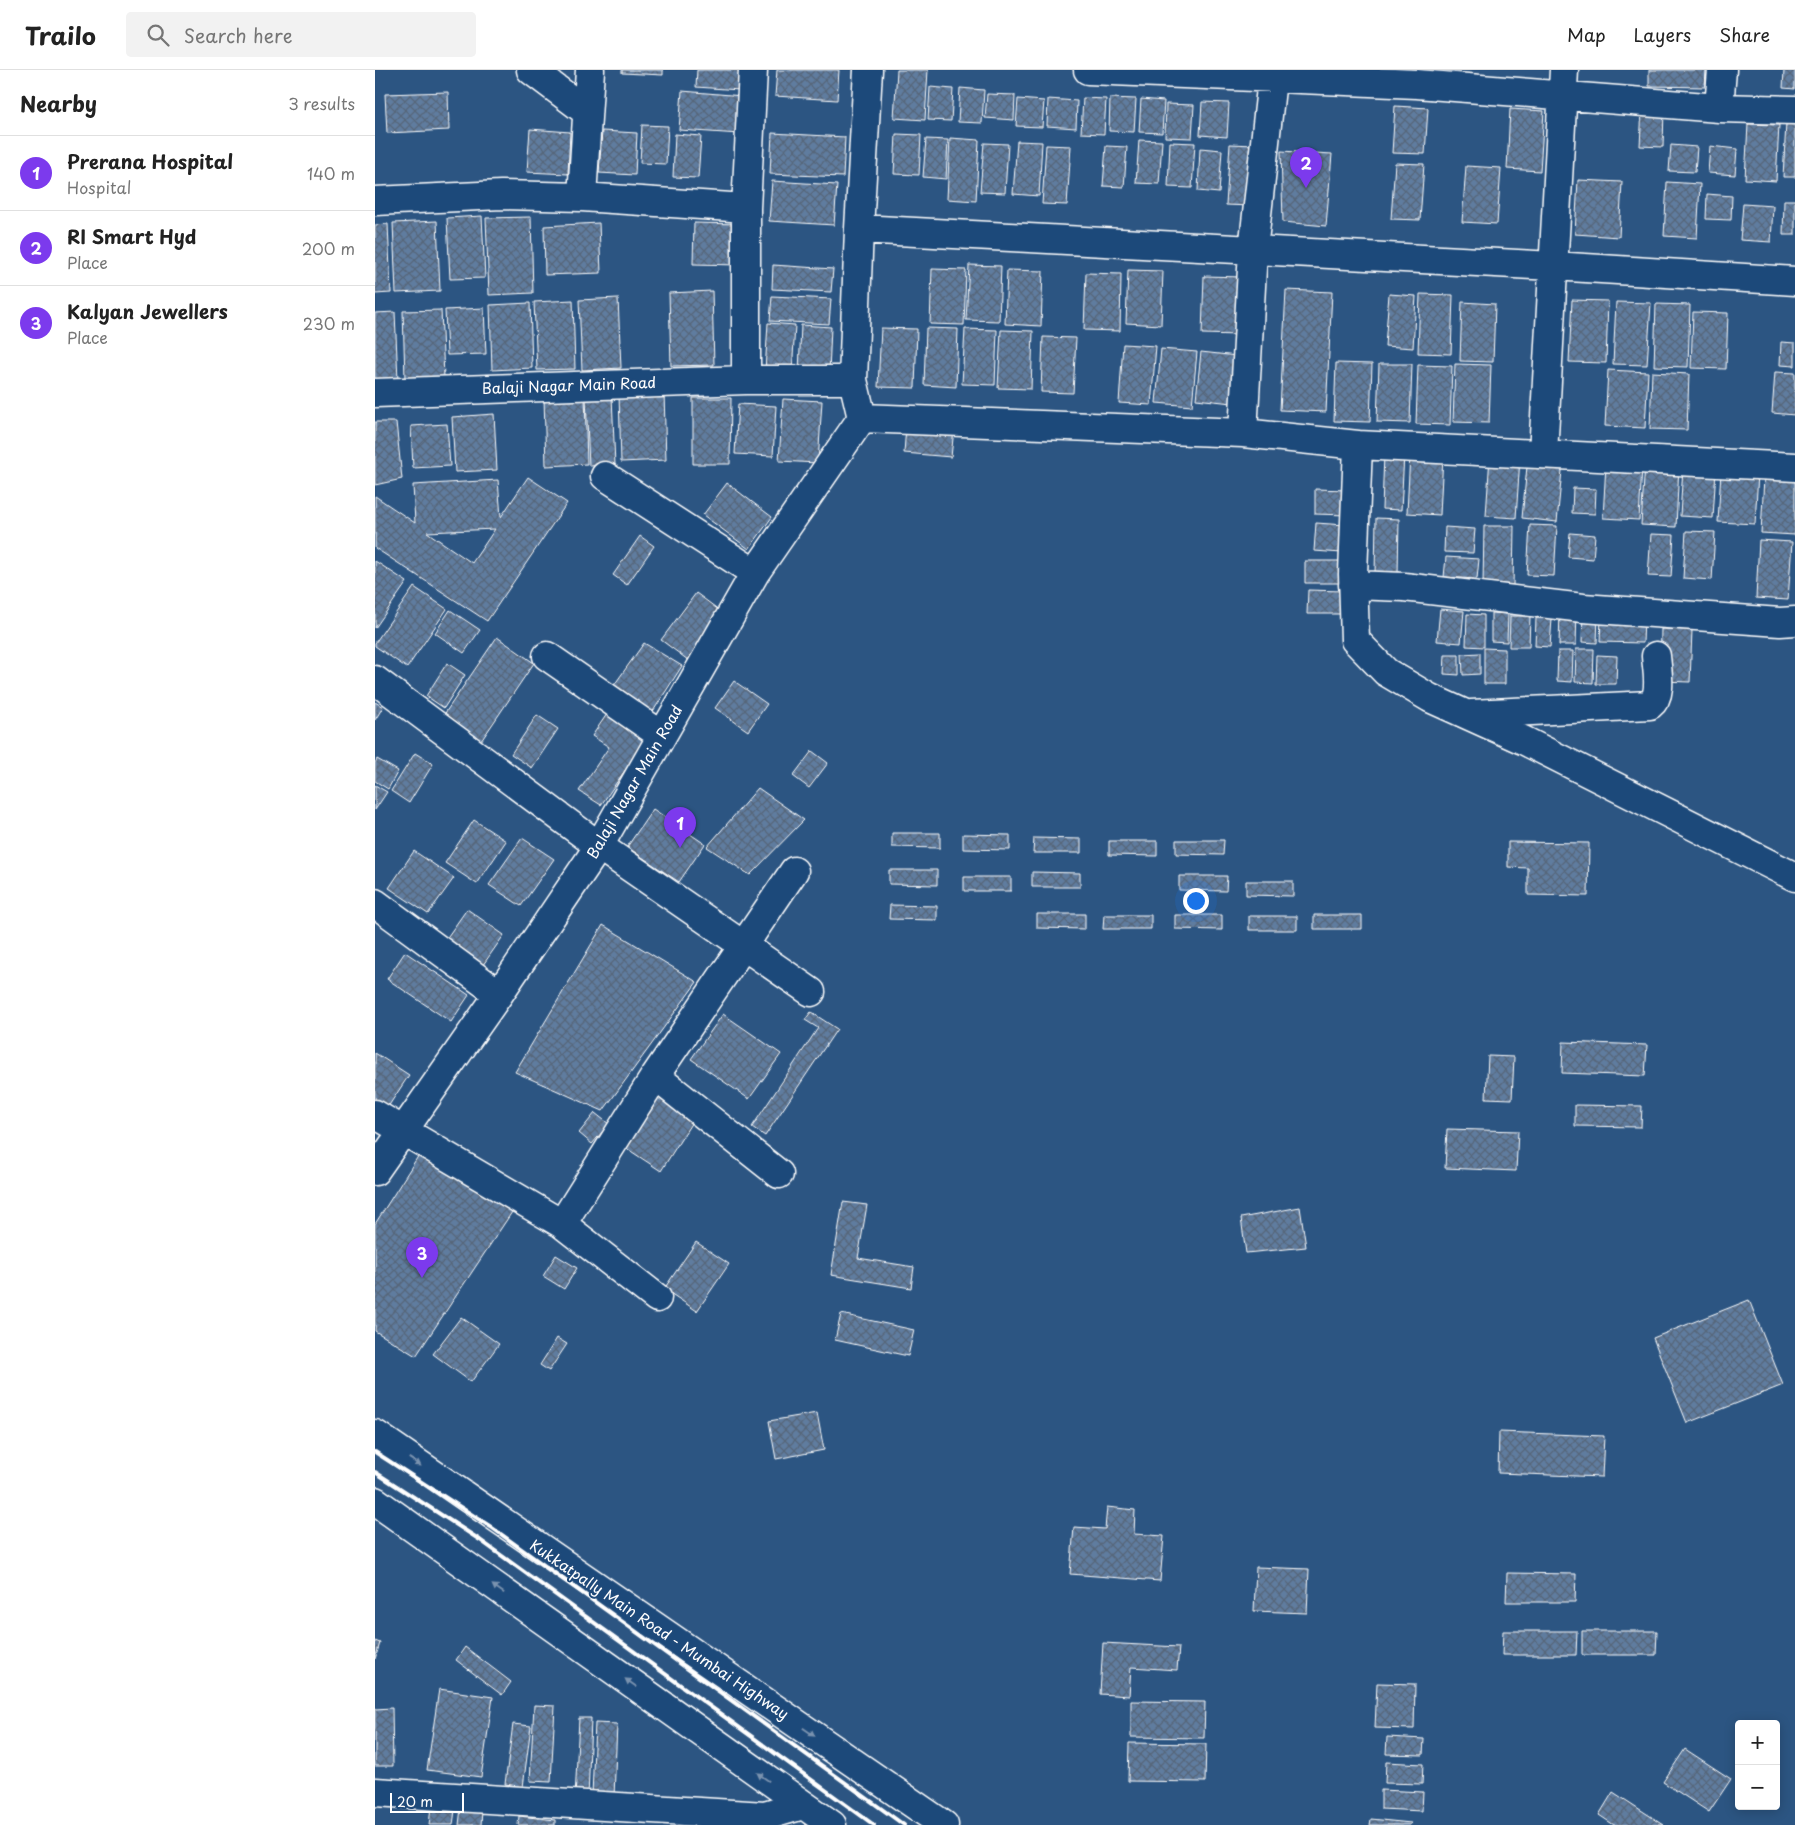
<!DOCTYPE html>
<html lang="en">
<head>
<meta charset="utf-8">
<style>
  :root { --surface:#fff; --page:#f2f2f2; --text:#222; --muted:#767676; --line:#e0e0e0; --accent:#7c3aed }
  body { margin:0; font-family:"Playpen Sans",sans-serif; background:var(--page); color:var(--text) }
  .controls { position:absolute; right:15px; bottom:15px; display:grid; overflow:hidden; border-radius:5px; box-shadow:0 2px 12px #0003 }
  .controls button { width:45px; height:45px; display:grid; place-items:center; padding:0; border:0; border-bottom:1px solid var(--line); background:var(--surface); color:var(--text); font:25px sans-serif }
  .scale { position:absolute; left:15px; bottom:12px; width:74px; box-sizing:border-box; padding-left:5px; border:2px solid #fff; border-top:0; font-size:14px; line-height:18px; white-space:nowrap; color:#fff; -webkit-text-stroke:4px #1f4a7a; paint-order:stroke }
  .you { position:absolute; left:820px; top:830px; width:18px; height:18px; margin:-12px; border:4px solid #fff; border-radius:50%; background:#1a73e8; box-shadow:0 0 0 8px #1a73e833 }
  .badge { display:grid; place-items:center; width:32px; height:32px; border-radius:50%; background:var(--accent); color:#fff; font-size:16px; font-weight:700 }
  .pin { position:absolute; translate:-50% -41px; filter:drop-shadow(0 1px 2px #0008) }
  .pin::after { content:''; position:absolute; top:26px; width:18px; height:15px; background:inherit; clip-path:polygon(0 0,100% 0,50% 100%) }
  .list { margin:0; padding:0; list-style:none }
  h2 { display:flex; justify-content:space-between; align-items:center; height:65px; margin:0; padding:0 20px; font-size:21px }
  h2 small { font-size:16px; font-weight:400; color:var(--muted) }
  .list li { display:grid; grid-template-columns:32px 1fr auto; gap:15px; align-items:center; box-sizing:border-box; height:75px; padding:0 20px; border-top:1px solid var(--line) }
  .list b { display:block; font-size:19px; white-space:nowrap }
  .list p { margin:0; font-size:16px; white-space:nowrap; color:var(--muted) }
  .list em { font-size:16px; font-style:normal; color:var(--muted) }
  .icon { flex:none; width:28px; height:28px; fill:none; stroke:currentColor; stroke-width:2; stroke-linecap:round; stroke-linejoin:round }
  .map { position:relative; flex:none; width:1420px; height:1755px; overflow:hidden }
  header { display:flex; align-items:center; gap:30px; box-sizing:border-box; height:70px; padding:0 25px; background:var(--surface); border-bottom:1px solid var(--line) }
  header strong { font-size:24px }
  nav { display:flex; gap:28px; margin-inline-start:auto; font-size:18px }
  .search { width:350px; height:45px; background:var(--page); display:flex; align-items:center; gap:12px; box-sizing:border-box; padding:0 18px; border-radius:5px; color:var(--muted); font-size:19px }
  main { display:flex }
  aside { flex:1; background:var(--surface) }
  .map>svg:first-child { display:block }
</style>
</head>
<body>
<header>
<strong>Trailo</strong>
<div class="search"><svg class="icon" aria-label="search" viewBox="0 0 24 24"><circle cx="10" cy="10" r="6"/><path d="M15 15l6 6"/></svg>Search here</div>
<nav><a>Map</a><a>Layers</a><a>Share</a></nav>
</header>
<main>
<aside>
<h2>Nearby<small>3 results</small></h2>
<ul class="list">
<li><span class="badge">1</span><div><b>Prerana Hospital</b><p>Hospital</p></div><em>140 m</em></li>
<li><span class="badge">2</span><div><b>RI Smart Hyd</b><p>Place</p></div><em>200 m</em></li>
<li><span class="badge">3</span><div><b>Kalyan Jewellers</b><p>Place</p></div><em>230 m</em></li>
</ul>
</aside>
<div class="map">
<svg width="1420" height="1755" viewBox="0 0 1420 1755">
  <defs>
    <pattern id="building-cross-hatch" width="8" height="8" patternUnits="userSpaceOnUse" patternTransform="scale(1.25)"><rect width="8" height="8" fill="#5e7c9f"/><path d="M0 0l8 8M0 8l8-8" fill="none" stroke="#56667a"/></pattern>
  </defs>
  <rect width="100%" height="100%" fill="#2c5582"/>
  <filter id="ink" filterUnits="userSpaceOnUse"><feTurbulence type="fractalNoise" baseFrequency=".02" numOctaves="2"/><feDisplacementMap in="SourceGraphic" scale="10" xChannelSelector="R" yChannelSelector="G"/><feConvolveMatrix kernelMatrix="1 2 1 2 8 2 1 2 1" color-interpolation-filters="sRGB"/></filter>
  <g filter="url(#ink)">
    <!-- building -->
    <path fill="url(#building-cross-hatch)" stroke="#fff" fill-rule="evenodd" d="M247,0H288V5L247,3Z
      M322,0H366L365,20L321,17Z
      M402,0H464L462,30L400,26Z
      M522,0H553L550,50L519,48Z
      M1274,0H1331L1330,17L1274,16Z
      M1409,0H1420V19L1408,18Z
      M555,17L578,19L576,51L553,50Z
      M585,18L609,20L607,53L583,52Z
      M307,21L368,26L365,64L304,60Z
      M73,22L74,60L12,63L10,24Z
      M612,24L640,25L639,50L610,48Z
      M708,28L731,29L729,64L706,63Z
      M735,28L761,29L759,62L734,61Z
      M643,29L669,31L667,57L641,56Z
      M673,29L702,31L701,58L672,56Z
      M766,29L789,31L787,63L764,62Z
      M827,32L854,33L852,67L825,65Z
      M791,34L819,35L817,68L790,67Z
      M1020,36L1053,38L1050,84L1017,83Z
      M1267,38H1289L1288,77L1265,76Z
      M1135,39L1169,41L1165,101L1132,99Z
      M1411,53H1420V107H1408Z
      M1373,54L1404,55L1401,111L1370,109Z
      M267,55L293,56L291,94L265,93Z
      M155,59L195,62L193,104L152,102Z
      M227,61L262,63L260,105L224,103Z
      M397,63L470,67L468,107L395,104Z
      M300,64L326,66L323,108L298,107Z
      M521,64L546,65L544,105L519,104Z
      M575,68L604,70L601,131L572,129Z
      M551,69L573,70L571,109L548,107Z
      M764,70L787,71L784,114L761,113Z
      M642,71L667,72L664,126L638,124Z
      M795,72L820,73L817,118L793,117Z
      M609,73L633,74L630,123L605,122Z
      M855,74L880,75L876,136L851,135Z
      M671,75L696,76L692,135L667,134Z
      M1296,75L1322,77L1320,102L1294,101Z
      M731,76L752,77L749,117L728,116Z
      M1335,76L1362,79L1360,105L1333,103Z
      M825,78L847,80L844,123L823,121Z
      M906,81L957,84L951,156L908,152Z
      M1020,93L1049,94L1045,150L1016,149Z
      M1091,96L1126,98L1122,154L1087,152Z
      M1203,110L1247,112L1244,167L1200,164Z
      M397,111L462,115L459,155L394,151Z
      M1292,112L1325,114L1322,168L1289,166Z
      M1332,124L1357,126L1356,150L1331,149Z
      M1409,130H1420V165H1408Z
      M1368,134L1398,136L1396,172L1365,170Z
      M107,146L110,208L75,209L72,148Z
      M156,147L158,223L114,225L111,148Z
      M62,151L65,221L21,223L18,153Z
      M224,153L226,203L170,205L169,156Z
      M319,153L364,154L363,195L318,194Z
      M13,154L16,223L0,224V155Z
      M398,195L458,199L456,222L397,219Z
      M594,195L626,196L624,251L591,250Z
      M557,199L591,200L589,255L555,254Z
      M632,200L668,201L666,256L630,254Z
      M753,200L788,201L786,255L751,253Z
      M711,203L746,204L745,261L709,260Z
      M829,206L867,207L864,265L827,264Z
      M911,220L957,222L951,342L905,340Z
      M337,221L339,295L296,296L294,223Z
      M1014,224L1041,226L1038,278L1010,276Z
      M1045,224L1078,225L1076,284L1043,283Z
      M397,226L456,229L454,254L395,251Z
      M243,228L246,298L207,300L204,230Z
      M198,230L200,299L162,300L159,232Z
      M1197,230L1233,231L1231,293L1194,292Z
      M1087,232L1120,234L1118,292L1085,291Z
      M1241,232L1276,233L1272,295L1238,294Z
      M155,233L157,298L117,300L115,235Z
      M1281,234L1315,235L1313,297L1279,296Z
      M109,238L111,284L72,285L70,240Z
      M66,240L69,307L30,309L28,241Z
      M20,242L23,311L0,312V243Z
      M1318,242L1353,243L1351,299L1316,298Z
      M393,253L420,255L417,303L390,301Z
      M426,255L456,257L454,303L424,302Z
      M506,258L542,259L540,318L503,317Z
      M551,258L583,259L581,317L549,315Z
      M590,259L622,260L620,315L587,314Z
      M626,260L658,261L656,319L623,318Z
      M668,267L701,268L698,323L666,322Z
      M1406,272L1420,273V296L1405,295Z
      M748,274L781,276L776,335L744,333Z
      M786,279L822,282L817,336L781,333Z
      M826,282L862,286L857,333L821,329Z
      M961,293L997,294L995,352L959,351Z
      M1004,294H1037L1035,353L1002,352Z
      M1080,294L1116,295L1114,353L1078,352Z
      M1043,295L1077,296L1075,355L1041,354Z
      M1233,300L1273,302L1270,358L1230,356Z
      M1277,302L1314,304L1312,360L1275,359Z
      M1400,302L1420,303V345L1397,343Z
      M289,323L291,390L246,392L244,325Z
      M237,326L240,395L214,396L211,327Z
      M210,327L212,394L171,396L169,328Z
      M318,328H356L355,394H318Z
      M408,329L447,331L443,393L404,391Z
      M363,334L401,336L398,386L360,384Z
      M119,344L122,400L80,402L77,347Z
      M0,352H21L27,409L0,415Z
      M72,354L75,396L38,398L36,356Z
      M531,356L579,359L576,387L529,383Z
      M1009,383L1029,384L1026,440L1007,439Z
      M1035,383L1068,385L1065,445L1032,443Z
      M1115,386L1145,388L1141,448L1111,446Z
      M1153,386L1188,390L1182,452L1147,448Z
      M1270,393L1304,395L1301,457L1266,455Z
      M1231,394L1267,396L1264,450L1228,448Z
      M1308,397L1341,399L1338,448L1305,446Z
      M1346,401L1383,403L1380,454L1343,452Z
      M153,407L192,433L112,551L0,478V426L40,453L38,415L123,410L126,447ZM120,459L97,493L52,462Z
      M1389,407L1420,408V465L1386,463Z
      M352,413L397,447L374,479L328,445Z
      M1198,418L1221,419L1220,444L1197,443Z
      M940,419L972,420V445L940,444Z
      M1001,448L1024,449L1023,505H1000Z
      M941,453L970,455L967,483L939,481Z
      M1155,455L1182,456L1179,506L1152,505Z
      M1109,456H1139L1138,516L1108,515Z
      M1070,457L1100,459L1098,483L1069,482Z
      M1311,461L1340,462L1337,510L1308,508Z
      M1195,463L1220,465L1218,489L1193,487Z
      M1276,464L1299,465L1296,507L1273,506Z
      M265,466L279,476L252,515L238,505Z
      M1384,470L1417,472L1413,530L1381,528Z
      M1071,487L1104,489L1102,509L1069,507Z
      M0,491L32,512L0,558Z
      M930,491H970V513H930Z
      M39,517L72,539L32,598L0,576V573Z
      M933,520L967,521V544H932Z
      M321,523L352,546L317,593L286,570Z
      M1065,539L1089,541L1086,573L1062,571Z
      M75,540L105,560L89,583L60,563Z
      M1185,540H1202L1201,575H1184Z
      M1116,543L1133,544L1132,572L1116,571Z
      M1208,543L1223,544L1222,573L1207,572Z
      M1092,544L1109,545V577L1091,576Z
      M1135,546H1155L1154,577H1134Z
      M1226,547L1269,548L1268,573L1225,572Z
      M1161,548H1177L1175,577L1160,576Z
      M1286,559L1317,560L1315,612L1285,611Z
      M122,567L159,593L104,674L66,649Z
      M269,573L307,596L275,646L237,618Z
      M1109,578L1130,579V614H1109Z
      M1201,579H1219L1218,613L1200,612Z
      M1183,581H1198L1197,612L1182,611Z
      M1105,583V604L1088,605L1087,584Z
      M1070,585H1084V605L1069,604Z
      M1222,585L1242,586L1241,614H1221Z
      M72,593L90,605L69,638L51,626Z
      M359,611L392,634L373,661L340,638Z
      M0,632L8,637L0,650Z
      M232,644L271,670L226,735L204,721L234,677L217,666Z
      M162,645L183,659L157,698L136,684Z
      M437,681L453,693L434,718L418,706Z
      M40,683L58,694L34,733L16,721Z
      M2,689L23,701L13,719L0,711V693Z
      M0,715L12,722L0,740Z
      M383,718L429,750L375,805L332,777Z
      M278,739L330,774L304,812L252,777Z
      M99,750L131,771L102,814L70,793Z
      M517,763H565V778L517,777Z
      M588,764L635,765V780L588,779Z
      M147,768L179,789L146,836L114,815Z
      M659,768L706,769V783H658Z
      M801,770H849L848,785L801,784Z
      M734,771H782V786L734,785Z
      M1133,772L1214,773L1213,826L1153,825V798L1133,797Z
      M39,781L79,808L53,844L14,818Z
      M514,800H562V815L514,814Z
      M657,802L705,803V817H657Z
      M804,806H852L851,821L804,820Z
      M589,807H636V821H589Z
      M871,811H918V826L871,825Z
      M515,835L562,836V850L514,849Z
      M92,839L129,865L103,902L66,876Z
      M662,844H710V859L662,858Z
      M729,845H776V859H728Z
      M800,845H847V860L800,859Z
      M939,845H987V859H939Z
      M874,846H922V860H874Z
      M228,855L322,912L228,1041L140,1002Z
      M30,882L94,925L76,952L12,909Z
      M436,942L462,959L390,1066L377,1057L443,958L430,950Z
      M348,944L406,984L374,1029L316,989Z
      M1188,972L1272,975L1270,1006L1187,1003Z
      M0,983L34,1005L9,1043L0,1037Z
      M1113,986L1139,987L1137,1029L1111,1028Z
      M282,1018L322,1044L286,1101L245,1074Z
      M1200,1035L1267,1036L1266,1057L1200,1056Z
      M220,1043L234,1054L217,1074L204,1063Z
      M1072,1059L1143,1061L1141,1101L1070,1098Z
      M49,1077L143,1133L41,1286L0,1261V1154Z
      M468,1132L492,1135L483,1188L539,1197L536,1218L456,1205Z
      M925,1137L931,1177L871,1183L866,1148Z
      M321,1172L354,1194L322,1241L289,1219Z
      M181,1185L202,1198L189,1219L168,1206Z
      M1374,1230L1408,1315L1312,1353L1278,1268Z
      M466,1244L539,1260L533,1286L460,1270Z
      M86,1247L124,1274L96,1312L58,1284Z
      M182,1268L192,1274L174,1301L165,1295Z
      M442,1343L449,1380L401,1389L394,1351Z
      M1124,1362L1229,1366L1227,1407L1123,1403Z
      M732,1437L760,1440L759,1464L789,1466L785,1511L695,1504L699,1457L730,1459Z
      M881,1497L934,1499L932,1543L879,1541Z
      M1132,1503L1201,1504L1200,1532H1131Z
      M1128,1561H1202L1201,1585H1127Z
      M1207,1561H1282L1281,1585H1207Z
      M0,1571L5,1573L0,1589Z
      M728,1573L804,1577L802,1600L756,1597L754,1626L725,1624Z
      M90,1577L136,1612L127,1625L81,1590Z
      M1002,1613L1040,1614L1039,1659L1000,1658Z
      M64,1619L118,1627L106,1707L52,1700Z
      M756,1631L830,1632L829,1668L756,1667Z
      M159,1635L180,1636L176,1712L155,1711Z
      M17,1638L18,1696H0V1639Z
      M204,1648H216L213,1729H200Z
      M220,1653L242,1654L239,1727L217,1726Z
      M138,1654L156,1656L148,1717L130,1714Z
      M1012,1667L1049,1669L1048,1685L1011,1684Z
      M754,1673L831,1674L830,1712L753,1711Z
      M1310,1679L1356,1709L1334,1742L1288,1712Z
      M1011,1692L1048,1694L1047,1714L1010,1713Z
      M1006,1720L1048,1722L1047,1741L1006,1739Z
      M1238,1722L1289,1755H1239L1224,1745Z
      M56,1737L80,1740L78,1755H54Z
      M86,1738L107,1740L106,1755H84Z
      M144,1746L180,1750V1755H143Z
      M996,1749L1036,1753L1035,1755H995Z"/>
    <g fill="none" stroke-linecap="round" stroke-linejoin="round">
      <!-- minor casing -->
      <g stroke="#fff" stroke-width="31">
        <path id="minor" d="M156,0L212,42
          M713,0L1042,14L1344,38L1420,40
          M1344,38L1347,0
          M207,127L215,0
          M0,131L126,125L207,127L371,138
          M484,159L1178,196L1420,211
          M371,310V138L378,0
          M0,323L371,310H478
          M487,348L868,363L983,375L978,504L980,570L1011,602L1055,628L1148,670L1420,807
          M868,363L878,180L898,0
          M983,375L1420,397
          M1168,384L1189,0
          M230,406L380,503
          M978,515L1029,517L1208,538L1405,552L1420,551
          M172,586L286,665
          M0,610L224,776L436,922
          M1096,644L1275,635C1288,625 1282,601 1281,586
          M0,833L124,924
          M280,1006L404,1104
          M0,1044L187,1154L282,1228
          M0,1101L124,924L224,776L380,503L487,348L478,310L484,159L493,0
          M187,1154L280,1006L419,801
          M0,1722L390,1746L428,1735"/>
      </g>
      <!-- highway casing -->
      <g stroke="#fff" stroke-width="31">
        <path id="highway" d="M0,1364L569,1755
          M0,1431L457,1755"/>
      </g>
      <!-- minor -->
      <use href="#minor" stroke="#1f4a7a" stroke-width="28"/>
      <!-- highway -->
      <use href="#highway" stroke="#1f4a7a" stroke-width="28"/>
      <!-- rail -->
      <path stroke="#fff" stroke-width="4" d="M0,1382L116,1457L529,1755
        M0,1402L105,1470L499,1755"/>
    </g>
    <!-- one-way arrows -->
    <defs><path id="oneway-solid" d="M-6-.8H1V-3.2L6.5 0L1 3.2V.8H-6Z" transform="scale(1.25)"/></defs>
    <g fill="#7992af">
      <use href="#oneway-solid" transform="translate(40 1392) rotate(34)"/>
      <use href="#oneway-solid" transform="translate(123 1519) rotate(-145)"/>
      <use href="#oneway-solid" transform="translate(256 1613) rotate(-145)"/>
      <use href="#oneway-solid" transform="translate(434 1662) rotate(35)"/>
      <use href="#oneway-solid" transform="translate(388 1707) rotate(-145)"/>
    </g>
  </g>
  <g text-anchor="middle" stroke-width="4" stroke-linejoin="round" paint-order="stroke">
    <!-- street labels -->
    <g font-size="15" fill="#fff" stroke="#1f4a7a">
      <text transform="translate(194 316) rotate(-2)" y="5">Balaji Nagar Main Road</text>
      <text transform="translate(260 712) rotate(-60)" y="5">Balaji Nagar Main Road</text>
      <text transform="translate(284 1560) rotate(34)" y="5">Kukkatpally Main Road - Mumbai Highway</text>
    </g>
  </g>
</svg>
<div class="controls">
<button>+</button>
<button>−</button>
</div>
<div class="scale">20 m</div>
<div class="you"></div>
<div class="pin badge" style="left:305px;top:778px">1</div>
<div class="pin badge" style="left:931px;top:118px">2</div>
<div class="pin badge" style="left:47px;top:1208px">3</div>
</div>
</main>
</body>
</html>
